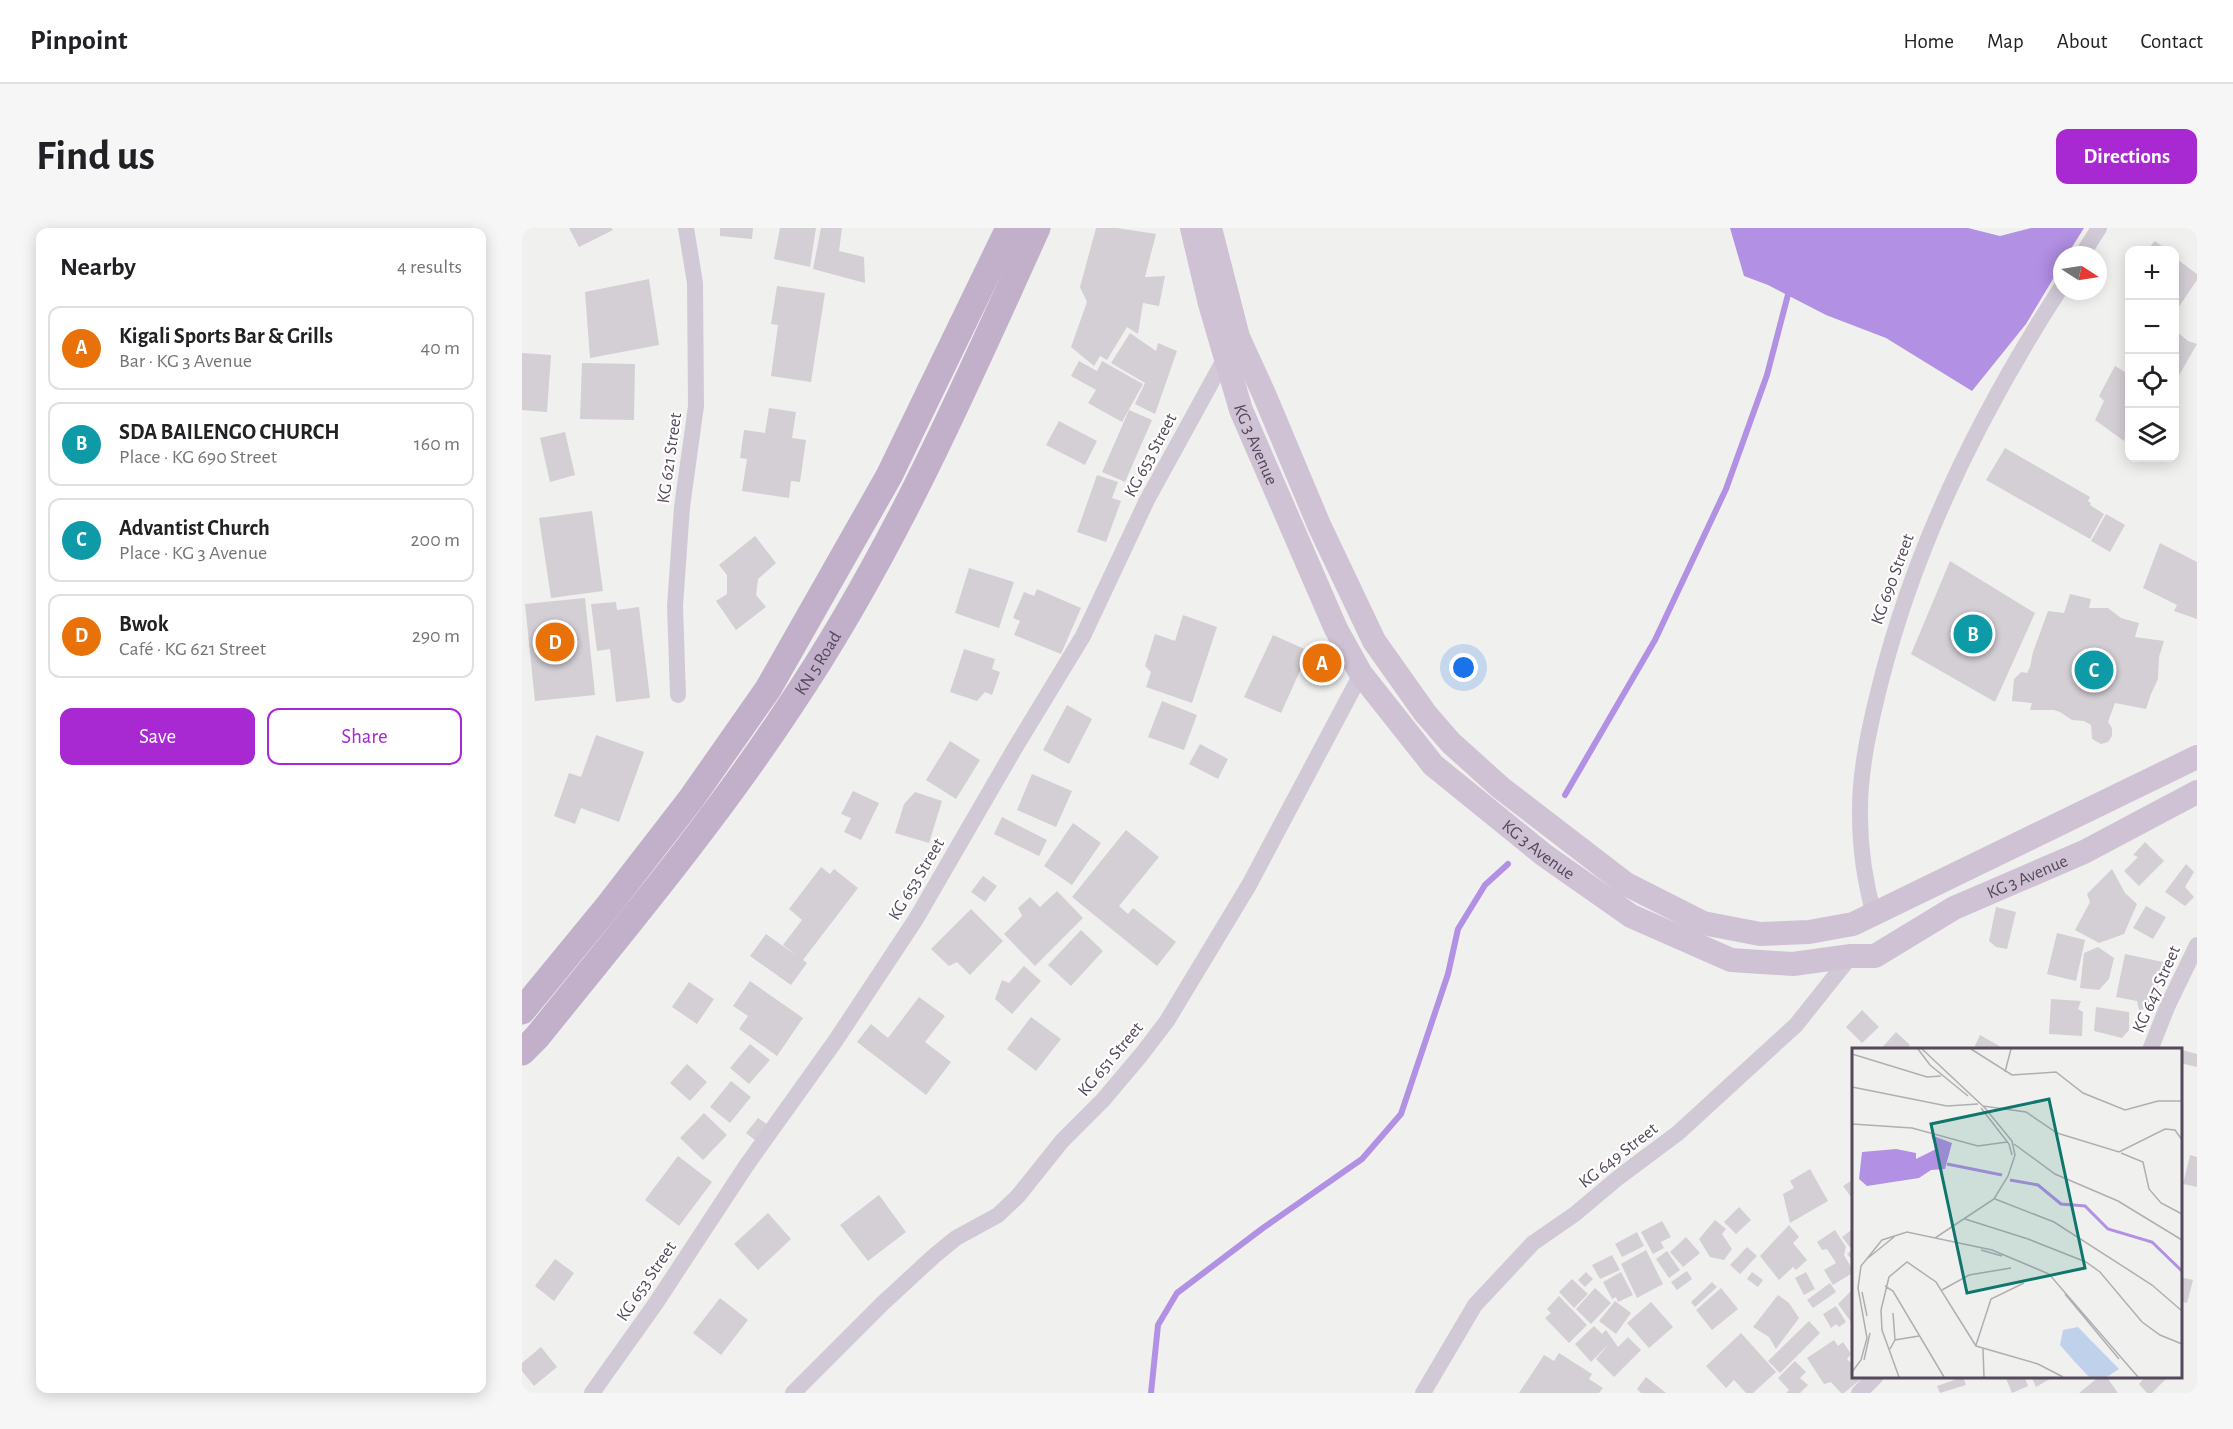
<!DOCTYPE html>
<html lang="en">
<head>
<meta charset="utf-8">
<style>
  :root { --surface:#fff; --page:#f6f6f6; --text:#202124; --muted:#757577; --line:#e0e0e0; --accent:#a828d1 }
  body { margin:0; font-family:"Alegreya Sans",sans-serif; background:var(--page); color:var(--text) }
  .controls { position:absolute; right:18px; top:18px; display:grid; overflow:hidden; border-radius:12px; box-shadow:0 3px 15px #0003 }
  .controls button { width:54px; height:54px; display:grid; place-items:center; padding:0; border:0; border-bottom:2px solid var(--line); background:var(--surface); color:var(--text); font:30px sans-serif }
  .compass { position:absolute; left:1531px; top:18px; width:54px; height:54px; border-radius:50%; background:var(--surface); box-shadow:0 3px 15px #0003; rotate:102deg }
  .you { position:absolute; left:942px; top:440px; width:21px; height:21px; margin:-15px; border:4px solid #fff; border-radius:50%; background:#1a73e8; box-shadow:0 0 0 9px #1a73e833 }
  .badge { display:grid; place-items:center; width:39px; height:39px; border-radius:50%; background:var(--accent); color:#fff; font-size:20px; font-weight:700 }
  .pin { position:absolute; translate:-50% -50%; border:3px solid #fff; box-shadow:0 2px 6px #0006 }
  .list { margin:0; padding:0; list-style:none }
  h2 { display:flex; justify-content:space-between; align-items:center; height:78px; margin:0; padding:0 24px; font-size:26px }
  h2 small { font-size:20px; font-weight:400; color:var(--muted) }
  .list li { display:grid; grid-template-columns:39px 1fr auto; gap:18px; align-items:center; box-sizing:border-box; height:84px; margin:0 12px 12px; padding:0 12px; border:2px solid var(--line); border-radius:12px }
  .list b { display:block; font-size:22px; white-space:nowrap }
  .list p { margin:0; font-size:20px; white-space:nowrap; color:var(--muted) }
  .list em { font-size:20px; font-style:normal; color:var(--muted) }
  .actions { display:flex; gap:12px; padding:18px 24px }
  .actions a { flex:1; padding:14px 0; border:2px solid var(--accent); border-radius:12px; text-align:center; font-size:21px; color:var(--accent) }
  .actions .main { background:var(--accent); color:#fff }
  .icon { flex:none; width:33px; height:33px; fill:none; stroke:currentColor; stroke-width:2; stroke-linecap:round; stroke-linejoin:round }
  .map { position:relative; flex:none; width:1675px; height:1165px; overflow:hidden; border-radius:12px }
  header { display:flex; align-items:center; gap:36px; box-sizing:border-box; height:84px; padding:0 30px; background:var(--surface); border-bottom:2px solid var(--line) }
  header strong { font-size:28px }
  nav { display:flex; gap:33px; margin-inline-start:auto; font-size:21px }
  .intro { display:flex; align-items:center; justify-content:space-between; box-sizing:border-box; height:144px; padding:0 36px }
  h1 { margin:0; font-size:42px }
  .button { padding:15px 27px; border-radius:12px; background:var(--accent); color:#fff; font-size:21px; font-weight:700 }
  main { display:flex; gap:36px; padding:0 36px }
  aside { flex:1; background:var(--surface); border-radius:12px; box-shadow:0 3px 15px #0003 }
  .map>svg:first-child { display:block }
</style>
</head>
<body>
<header>
<strong>Pinpoint</strong>
<nav><a>Home</a><a>Map</a><a>About</a><a>Contact</a></nav>
</header>
<div class="intro"><h1>Find us</h1><a class="button">Directions</a></div>
<main>
<aside>
<h2>Nearby<small>4 results</small></h2>
<ul class="list">
<li><span class="badge" style="background:#e8710a">A</span><div><b>Kigali Sports Bar &amp; Grills</b><p>Bar · KG 3 Avenue</p></div><em>40 m</em></li>
<li><span class="badge" style="background:#0f9aa8">B</span><div><b>SDA BAILENGO CHURCH</b><p>Place · KG 690 Street</p></div><em>160 m</em></li>
<li><span class="badge" style="background:#0f9aa8">C</span><div><b>Advantist Church</b><p>Place · KG 3 Avenue</p></div><em>200 m</em></li>
<li><span class="badge" style="background:#e8710a">D</span><div><b>Bwok</b><p>Café · KG 621 Street</p></div><em>290 m</em></li>
</ul>
<div class="actions"><a class="main">Save</a><a>Share</a></div>
</aside>
<div class="map">
<svg width="1675" height="1165" viewBox="0 0 1675 1165">
  <rect width="100%" height="100%" fill="#f0f1ee"/>
  <!-- water -->
  <path fill="#b290e4" d="M1208,0H1446L1478,8L1509,0H1562L1545,27H1540V36L1504,96L1450,163L1364,110L1304,87L1246,57L1222,48Z"/>
  <g fill="none" stroke-linecap="round" stroke-linejoin="round">
    <!-- stream -->
    <path stroke="#b290e4" stroke-width="6" d="M1043,567L1133,412L1204,261L1245,147L1268,59
      M629,1165L636,1097L655,1065L741,1000L840,931L879,886L926,746L936,701L963,657L986,636"/>
  </g>
  <!-- building -->
  <path fill="#d4ced5" d="M47,0H89L91,2L57,19Z
    M198,0H231L230,11L198,8Z
    M258,0H294L288,39L252,31Z
    M299,0H320L317,23L342,29L343,55L291,41Z
    M574,0H595L634,6L623,49L643,48L637,78L621,75L616,106L605,99L585,132L578,128L572,138L549,119L565,74L558,59Z
    M1633,13L1645,22H1625Z
    M1652,29L1675,46V52L1652,86Z
    M127,51L137,117L68,130L63,64Z
    M255,58L303,65L289,154L249,148L256,97L249,96Z
    M1652,101L1666,113L1675,116L1652,156Z
    M608,105L634,123L636,115L655,123L633,186L613,176L623,155L589,135Z
    M0,125L29,127L25,184L0,182Z
    M557,133L575,143L580,133L621,156L600,194L566,175L574,162L549,148Z
    M60,135L113,136L112,192L58,191Z
    M1593,138L1608,147V198L1602,213L1573,192L1582,173L1577,168Z
    M247,180L274,184L270,210L284,212L278,254L269,253L267,270L220,263L225,231L218,230L222,202L243,205Z
    M607,182L630,192L603,254L580,244Z
    M537,193L575,213L563,237L524,217Z
    M43,204L53,247L28,254L18,210Z
    M1483,220L1568,269L1566,273L1569,275L1568,277L1582,286L1568,311L1464,252Z
    M575,247L596,254L590,270L599,273L584,314L555,304Z
    M70,283L81,363L29,370L17,290Z
    M1584,286L1603,297L1588,324L1569,313Z
    M233,308L254,335L236,351L234,367L244,379L214,402L194,373L205,366V347L197,337Z
    M1638,315L1675,334V391L1652,383L1655,377L1621,360Z
    M1428,333L1513,385L1473,474L1389,426Z
    M447,340L492,354L477,400L433,385Z
    M515,361L559,380L539,426L492,407L498,393L491,390L502,364L512,368Z
    M1548,366L1569,371L1567,380H1586L1599,390L1617,395L1613,409L1642,413L1637,429L1636,451L1629,466L1624,481L1593,475L1586,494L1590,500V508L1586,514L1579,516L1570,511L1569,497L1562,493L1550,492L1538,484L1532,482H1508L1510,475L1490,473L1492,451L1499,444L1505,445L1508,439L1511,424L1526,383L1542,385Z
    M63,370L73,467L13,473L3,376Z
    M94,374L95,382L117,379L128,470L94,474L88,421L75,423L69,376Z
    M661,387L695,399L670,475L624,459L629,444L623,438L633,406L653,413Z
    M751,407L787,423L759,485L722,469Z
    M442,421L473,431L470,441L478,444L470,467L463,464L455,473L428,464Z
    M640,473L675,487L662,522L626,509Z
    M545,477L570,491L547,536L521,522Z
    M74,507L122,524L97,594L59,580L53,596L32,588L47,545L59,549Z
    M428,513L458,532L434,571L404,552Z
    M678,516L706,531L696,551L667,536Z
    M510,546L550,563L534,599L495,582Z
    M331,563L357,575L339,612L322,604L329,590L319,586Z
    M393,564L420,573L407,615L373,605L382,576Z
    M480,589L525,612L517,628L472,606Z
    M551,595L579,615L550,657L522,638Z
    M604,602L637,629L597,678L606,686L611,680L654,714L635,738L550,669Z
    M1623,614L1642,633L1617,658L1602,643L1616,629L1611,627Z
    M1664,636L1672,644L1663,659L1672,669L1663,678L1643,664Z
    M299,639L308,646L312,641L336,660L281,732L285,735L269,757L228,728L244,706L275,728L261,717L280,692L267,681Z
    M1590,641L1603,665L1615,676L1602,706L1577,715L1553,702L1568,674L1565,666Z
    M461,648L475,658L463,674L449,664Z
    M535,663L561,690L513,738L482,706L500,688L496,680L508,669L518,679Z
    M1624,678L1644,689L1631,711L1611,700Z
    M1474,679L1494,684L1485,721L1474,719L1467,713Z
    M449,681L481,713L448,747L435,734L427,738L409,721Z
    M559,702L581,723L549,758L526,737Z
    M1535,705L1563,712L1554,753L1525,746Z
    M1576,719L1592,730L1587,751L1577,762L1558,760L1562,725Z
    M1603,726L1641,734L1632,778L1617,782L1615,773L1594,769Z
    M502,738L519,753L490,786L473,771L480,752L487,755Z
    M228,753L281,790L255,828L217,801L226,788L211,778Z
    M167,754L192,771L175,796L150,779Z
    M397,769L423,788L403,814L429,834L404,867L335,814L349,796L366,810Z
    M1529,771L1559,773L1556,781L1561,784L1560,808L1527,806Z
    M1574,779L1607,784V802L1600,810L1572,803Z
    M1340,782L1357,799L1340,815L1324,799Z
    M509,789L539,811L514,843L485,821Z
    M1374,804L1388,817L1384,822H1358Z
    M1458,807L1479,819L1478,822H1451Z
    M228,816L248,832L227,856L208,840Z
    M1660,822L1675,826V839L1658,835Z
    M165,836L185,854L168,873L148,855Z
    M209,853L229,869L208,895L188,879Z
    M182,885L205,907L181,932L158,910Z
    M236,890L248,898L238,916L224,905Z
    M1668,927L1675,929V959L1661,956Z
    M156,928L190,954L157,998L123,972Z
    M1288,941L1306,973L1268,995L1261,966L1272,960L1268,953Z
    M1332,951V973L1321,958Z
    M357,967L384,1004L346,1033L318,997Z
    M1217,979L1229,992L1214,1006L1202,994Z
    M246,985L269,1011L236,1042L212,1016Z
    M1193,992L1204,1001L1200,1006L1210,1021L1202,1032L1188,1029L1177,1011Z
    M1140,993L1149,1009L1139,1014L1142,1020L1131,1026L1119,1004Z
    M1267,997L1277,1009L1271,1015L1285,1032L1274,1042L1271,1039L1257,1052L1238,1028Z
    M1332,1000V1034L1325,1026L1330,1022L1320,1009Z
    M1313,1002L1324,1019L1322,1027L1332,1044L1311,1057L1302,1042L1314,1035L1305,1021L1300,1022L1295,1014Z
    M1115,1004L1122,1018L1100,1029L1093,1016Z
    M1164,1009L1178,1025L1161,1039L1148,1024Z
    M1225,1019L1235,1028L1218,1046L1208,1037Z
    M1124,1022L1141,1056L1115,1070L1099,1036Z
    M1145,1023L1158,1042L1147,1050L1134,1031Z
    M1090,1027L1098,1042L1078,1051L1070,1037Z
    M33,1031L52,1045L32,1073L13,1058Z
    M1165,1043L1170,1051L1155,1062L1149,1054Z
    M1064,1044L1071,1051L1063,1059L1056,1052Z
    M1099,1044L1111,1067L1096,1074L1094,1069L1090,1071L1081,1054Z
    M1230,1044L1241,1052L1236,1059L1225,1051Z
    M1284,1044L1293,1061L1282,1067L1273,1050Z
    M1658,1049L1671,1052L1665,1075L1658,1073Z
    M1050,1051L1066,1066L1052,1080L1037,1064Z
    M1190,1054L1195,1059L1173,1079L1169,1074Z
    M1308,1055L1314,1064L1291,1080L1285,1072Z
    M1073,1060L1089,1075L1069,1096L1054,1081Z
    M1199,1060L1216,1081L1190,1102L1174,1082Z
    M1332,1060V1098L1316,1076Z
    M1256,1067L1267,1075L1277,1090L1254,1121L1247,1109L1231,1099Z
    M1037,1068L1065,1097L1047,1115L1023,1090L1029,1085L1025,1081Z
    M198,1070L226,1092L199,1127L171,1105Z
    M1093,1073L1109,1085L1094,1106L1077,1093Z
    M1129,1074L1151,1099L1127,1120L1105,1095Z
    M1314,1078L1324,1094L1317,1099L1314,1096L1309,1100L1301,1086Z
    M1287,1093L1298,1105L1258,1145L1246,1133Z
    M1072,1098L1080,1106L1084,1102L1096,1119L1106,1109L1119,1122L1092,1149L1074,1131L1088,1115L1069,1134L1053,1116Z
    M1219,1105L1254,1144L1231,1165H1224L1212,1152L1204,1160L1184,1138Z
    M1312,1112L1316,1118L1321,1114L1329,1126L1325,1131L1332,1138V1148H1336L1338,1152L1322,1165H1319L1309,1154L1302,1156L1285,1130Z
    M19,1119L35,1139L12,1158L0,1143V1135Z
    M1037,1125L1070,1146L1067,1151L1081,1160L1077,1165H997L1022,1127L1032,1133Z
    M1273,1133L1284,1144L1278,1150L1286,1157L1278,1165H1264L1267,1162L1256,1150Z
    M1483,1148H1502L1506,1158L1490,1165Z
    M1509,1148H1533L1514,1159Z
    M1578,1148H1584L1596,1165H1557Z
    M1624,1148H1647L1630,1165H1625L1617,1156Z
    M1124,1149L1144,1165H1119L1115,1161Z
    M1441,1149L1444,1157L1418,1165L1415,1158Z"/>
  <g fill="none" stroke-linecap="round" stroke-linejoin="round">
    <!-- street -->
    <path stroke="#d2c9d7" stroke-width="16" d="M1560,27L1577,0
      M156,467L153,378L160,279L174,178L173,55L164,0
      M1352,687C1343,654 1338,622 1338,588C1337,544 1348,496 1359,453C1395,311 1460,181 1540,58
      M1628,822L1646,777L1675,717
      M70,1165L134,1075L224,938L314,812L394,691L493,520L561,408L625,272L704,128
      M271,1165L361,1075L412,1028L434,1010L476,987L496,968L540,913L581,872L619,827L645,793L727,657L839,446
      M901,1165L953,1077L1011,1015L1053,986L1097,949L1156,905L1204,861L1274,797L1329,728
      M1337,1165L1354,1148"/>
    <!-- secondary -->
    <g stroke="#d0c2d5" stroke-width="24">
      <path id="s1" d="M670,0L688,76L719,182L814,401L839,446L911,537L1022,627L1109,688L1209,732L1271,736L1329,728H1353L1432,680L1562,624L1675,564"/>
      <path d="M688,0L716,109L742,166L797,297L852,413L903,485L929,515L979,560L1104,656L1181,695L1238,706L1287,704L1331,696L1675,529"/>
    </g>
    <!-- primary -->
    <g stroke="#c2b0cb" stroke-width="27">
      <path d="M0,783L87,677L169,571L246,461L367,248L487,0"/>
      <path id="s2" d="M0,824L15,809C101,702 190,596 266,481C368,330 440,166 515,0"/>
    </g>
  </g>
  <g text-anchor="middle" stroke-width="4.5" stroke-linejoin="round" paint-order="stroke">
    <!-- street labels -->
    <g font-size="18" fill="#54485a" stroke="#fff">
      <text dy="6" stroke="none"><textPath href="#s1" startOffset="226">KG 3 Avenue</textPath></text>
      <text transform="translate(628 227) rotate(-62)" y="6">KG 653 Street</text>
      <text transform="translate(147 230) rotate(-82)" y="6">KG 621 Street</text>
      <text transform="translate(1370 351) rotate(-70)" y="6">KG 690 Street</text>
      <text dy="6" stroke="none"><textPath href="#s2" startOffset="489">KN 5 Road</textPath></text>
      <text dy="6" stroke="none"><textPath href="#s1" startOffset="730">KG 3 Avenue</textPath></text>
      <text dy="6" stroke="none"><textPath href="#s1" startOffset="1270">KG 3 Avenue</textPath></text>
      <text transform="translate(394 651) rotate(-59)" y="6">KG 653 Street</text>
      <text transform="translate(1634 761) rotate(-66)" y="6">KG 647 Street</text>
      <text transform="translate(588 831) rotate(-50)" y="6">KG 651 Street</text>
      <text transform="translate(1096 927) rotate(-38)" y="6">KG 649 Street</text>
      <text transform="translate(124 1053) rotate(-56)" y="6">KG 653 Street</text>
    </g>
  </g>
  <!-- overview -->
  <g transform="translate(1330 820)">
    <rect width="330" height="330" fill="#f0f1ee"/>
    <path d="M226,279L267,321L255,329H237L222,313L208,297L211,282Z" fill="#c0d2eb"/>
    <path d="M79,87L100,95L93,121L79,122L67,130L15,138L7,131L10,104L44,101L64,105V111L84,101Z" fill="#b290e4"/>
    <path fill="none" stroke="#b290e4" stroke-width="3" d="M95,116L150,127M158,132L186,137L209,156L233,158L256,181L300,194L330,223"/>
    <path fill="none" stroke="#b2adb3" stroke-width="1.5" d="M66,1L78,17L116,48M70,1L133,60L160,93L163,107L156,128L142,151L83,190M119,1L160,27L204,24L231,45L273,62L306,53H330M0,6L75,29L89,28M153,24L159,1M0,39L95,58L126,56M131,58L174,64L205,85L267,104L313,81L323,82L330,92M129,60L157,96L160,107M0,76L60,80L126,98L155,94M162,96L203,126L266,153L330,192M269,105L291,114L297,141L309,155L330,166M143,151L202,174L300,237L330,263M113,171L176,191L234,214L248,224L290,274L308,287L330,296M129,202L150,208M16,210L42,189M33,238L41,243L92,329M90,242L117,227L159,220M10,244L15,268M213,246L267,311M41,265L43,292M124,297L139,251L172,235M38,301L43,292L67,288M131,301L132,329M12,312L18,285M0,324L9,312L15,290L6,240L9,218L30,192L55,184L140,202L197,226L286,329M47,329L30,282L29,262L37,229L55,214L84,234L124,298L186,316L211,329"/>
    <path fill="#0f766e" fill-opacity="0.15" stroke="#0f766e" stroke-width="3" d="M197,51L233,220L115,245L79,76Z"/>
    <rect width="330" height="330" fill="none" stroke="#54485a" stroke-width="3"/>
  </g>
</svg>
<div class="controls">
<button>+</button>
<button>−</button>
<button><svg class="icon" aria-label="locate" viewBox="0 0 24 24"><circle cx="12" cy="12" r="6"/><path d="M12 2v4M12 18v4M2 12h4M18 12h4"/></svg></button>
<button><svg class="icon" aria-label="layers" viewBox="0 0 24 24"><path d="M12 4l9 5-9 5-9-5zM3 14l9 5 9-5"/></svg></button>
</div>
<svg class="compass" viewBox="-18 -18 36 36"><path d="M0-13l5 13h-10z" fill="#e53935"/><path d="M0 13l5-13h-10z" fill="#757577"/></svg>
<div class="you"></div>
<div class="pin badge" style="left:800px;top:435px;background:#e8710a">A</div>
<div class="pin badge" style="left:1451px;top:406px;background:#0f9aa8">B</div>
<div class="pin badge" style="left:1572px;top:442px;background:#0f9aa8">C</div>
<div class="pin badge" style="left:33px;top:414px;background:#e8710a">D</div>
</div>
</main>
</body>
</html>
